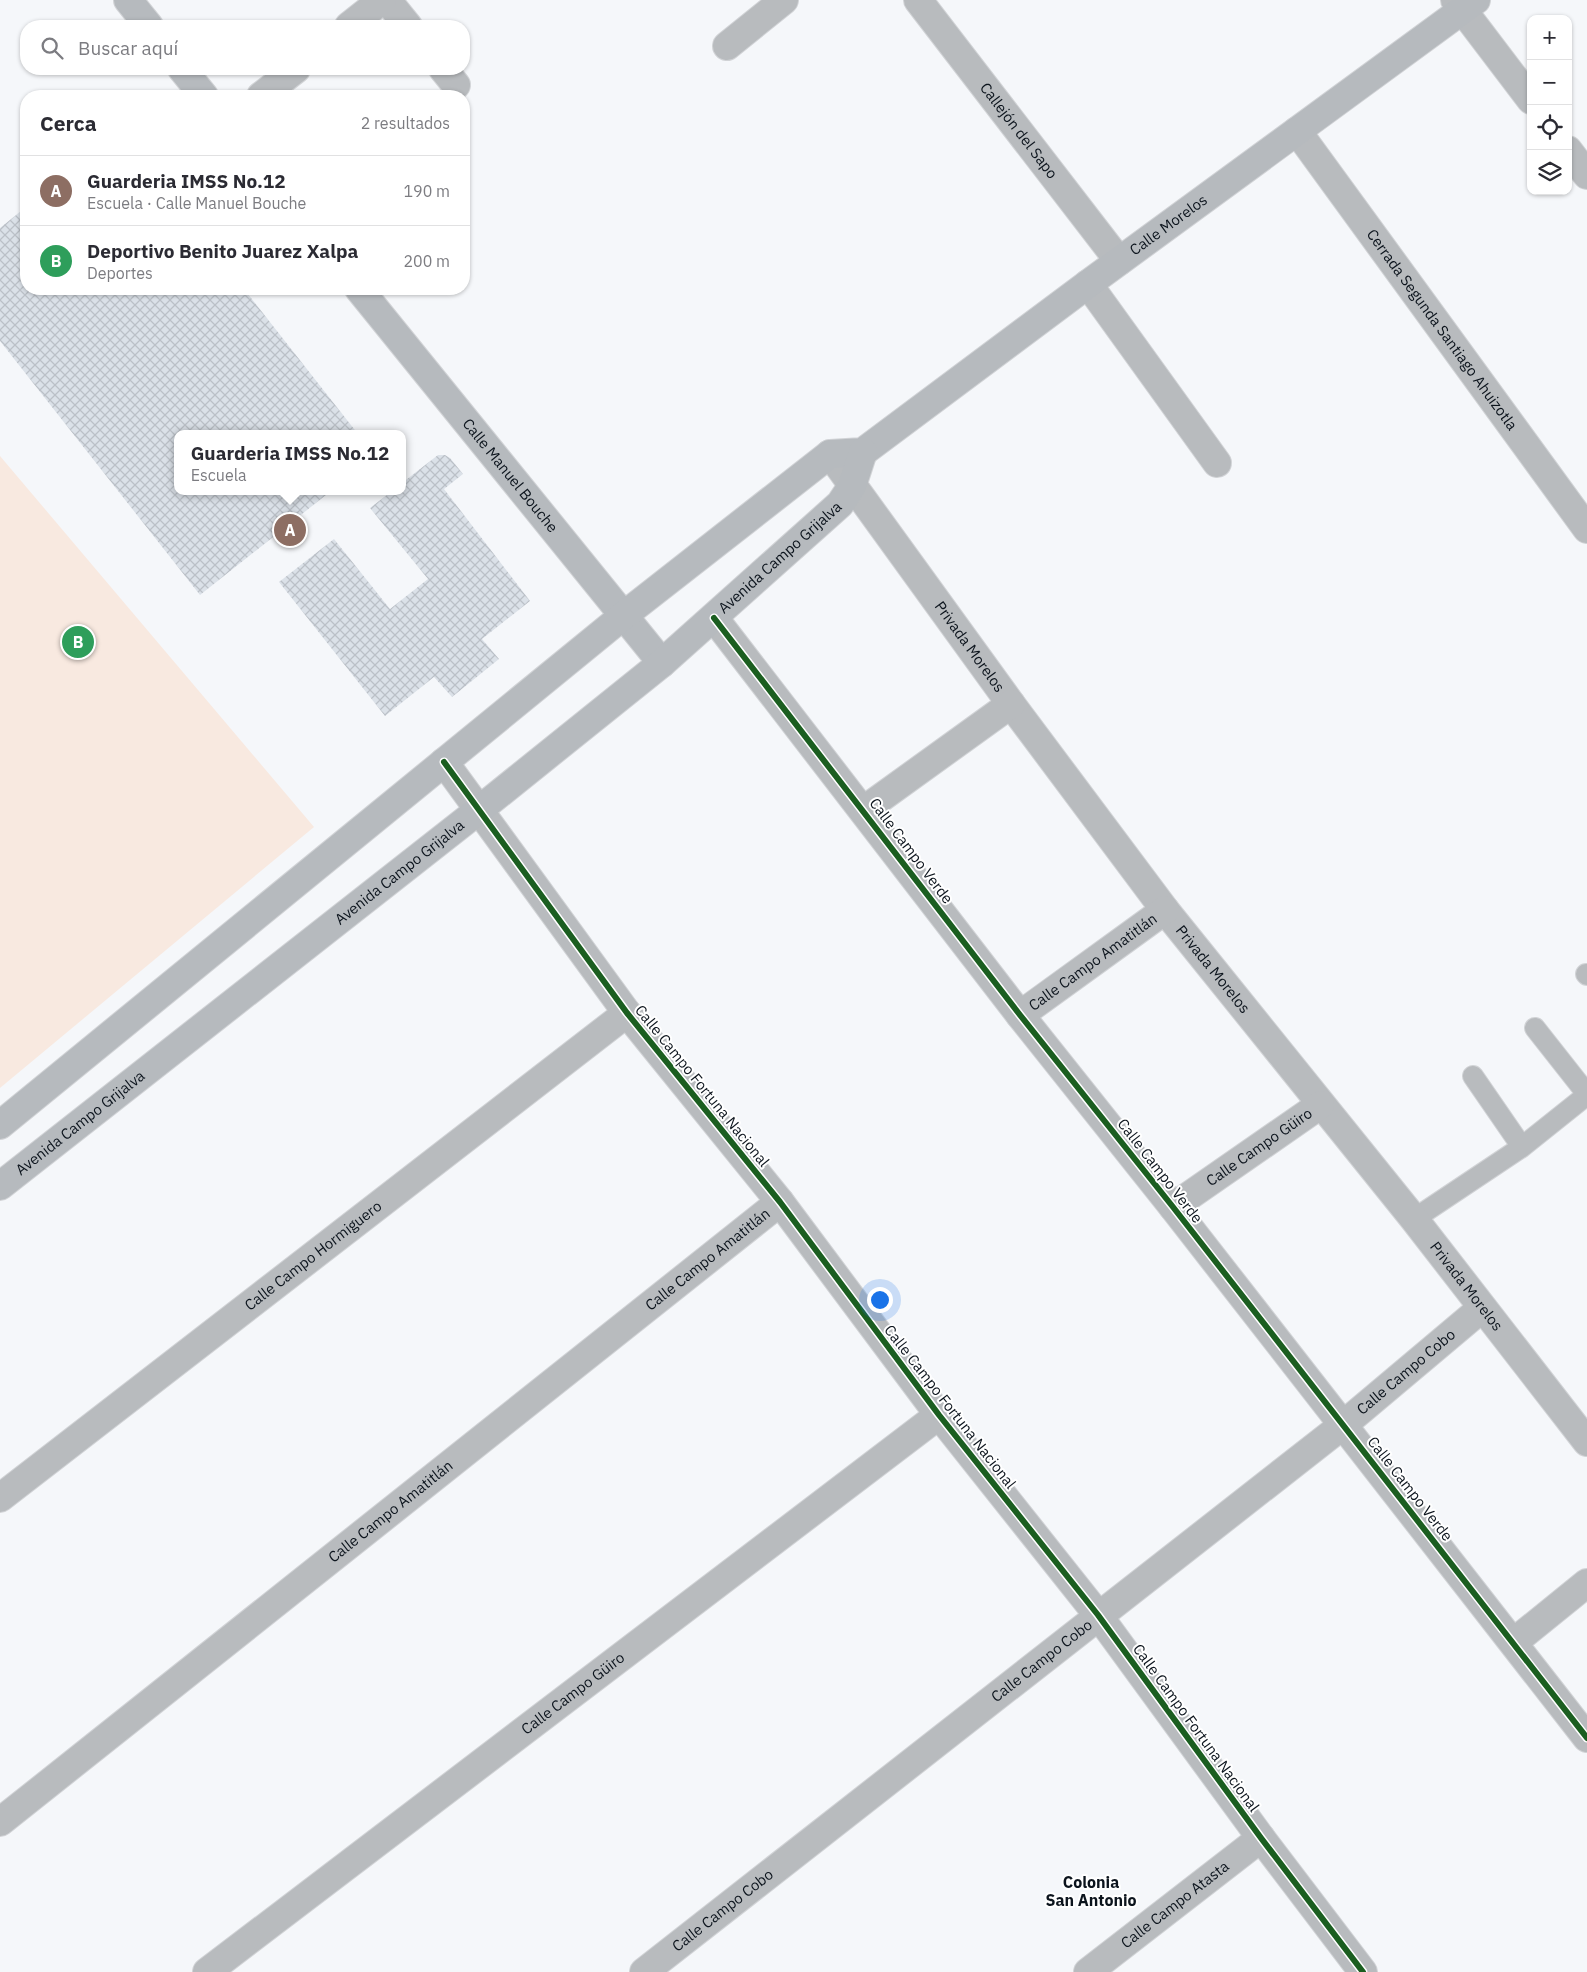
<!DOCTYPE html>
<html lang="es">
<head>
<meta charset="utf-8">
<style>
  :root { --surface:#fff; --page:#f7f7f7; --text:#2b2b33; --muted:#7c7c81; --line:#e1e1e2; --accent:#2563eb }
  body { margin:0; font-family:"IBM Plex Sans",sans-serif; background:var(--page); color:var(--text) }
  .controls { position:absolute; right:15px; top:15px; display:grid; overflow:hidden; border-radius:10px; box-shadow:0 1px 4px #0004 }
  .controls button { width:45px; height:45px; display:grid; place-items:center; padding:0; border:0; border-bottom:1px solid var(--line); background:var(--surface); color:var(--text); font:25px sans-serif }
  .you { position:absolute; left:879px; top:1299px; width:18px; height:18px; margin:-12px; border:4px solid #fff; border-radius:50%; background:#1a73e8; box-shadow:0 0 0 8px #1a73e833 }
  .badge { display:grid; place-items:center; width:32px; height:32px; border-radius:50%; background:var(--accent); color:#fff; font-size:16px; font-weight:700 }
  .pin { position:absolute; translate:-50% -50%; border:2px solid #fff; box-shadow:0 1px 5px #0006 }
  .popup { position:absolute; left:174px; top:430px; width:232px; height:65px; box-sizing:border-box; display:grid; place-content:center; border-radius:10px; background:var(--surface); filter:drop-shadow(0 1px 4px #0005); font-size:16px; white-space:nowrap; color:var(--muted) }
  .popup b { font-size:19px; color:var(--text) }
  .popup::after { content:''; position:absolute; left:50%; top:100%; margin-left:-10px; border:10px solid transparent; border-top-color:var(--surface) }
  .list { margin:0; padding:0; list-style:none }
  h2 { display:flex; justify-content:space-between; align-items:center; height:65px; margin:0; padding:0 20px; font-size:21px }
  h2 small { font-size:16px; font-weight:400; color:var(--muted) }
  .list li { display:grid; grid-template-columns:32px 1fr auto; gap:15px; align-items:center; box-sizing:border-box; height:70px; padding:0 20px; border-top:1px solid var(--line) }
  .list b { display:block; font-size:19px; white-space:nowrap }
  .list p { margin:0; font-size:16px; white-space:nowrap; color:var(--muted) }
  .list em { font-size:16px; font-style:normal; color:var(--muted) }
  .icon { flex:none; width:28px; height:28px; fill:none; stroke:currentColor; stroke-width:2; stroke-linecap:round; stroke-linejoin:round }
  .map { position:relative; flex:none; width:1587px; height:1972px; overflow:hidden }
  .search { position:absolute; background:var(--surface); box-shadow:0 1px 4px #0004; left:20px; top:20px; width:450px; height:55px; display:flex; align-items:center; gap:12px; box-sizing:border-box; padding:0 18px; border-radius:20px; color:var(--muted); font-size:19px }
  .panel { position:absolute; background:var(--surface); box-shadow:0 1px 4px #0004; left:20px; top:90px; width:450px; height:205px; border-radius:20px }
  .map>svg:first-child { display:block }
</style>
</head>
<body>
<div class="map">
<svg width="1587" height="1972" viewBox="0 0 1587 1972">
  <defs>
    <pattern id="building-cross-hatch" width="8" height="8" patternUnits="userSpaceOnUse" patternTransform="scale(1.25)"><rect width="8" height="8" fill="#dbe1e8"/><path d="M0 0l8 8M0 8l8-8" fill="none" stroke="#bbc0c7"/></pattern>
  </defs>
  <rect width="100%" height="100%" fill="#f5f7fa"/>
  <!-- pitch -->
  <path fill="#f8e9e0" d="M0,456L314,827L0,1088Z"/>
  <!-- building -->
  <path fill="url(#building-cross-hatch)" d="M26,207V289H244L358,434H178V491H331L200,595L0,341V228Z
    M438,455H445L450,458L463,474L444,489L530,601L482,639L499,659L452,697L434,677L385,716L279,582L334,539L390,609L428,579L370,508L392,491H402V483Z"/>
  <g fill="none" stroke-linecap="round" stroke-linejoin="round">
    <!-- lane casing -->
    <g stroke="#d1d3d6" stroke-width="22">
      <path id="lane" d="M1586,974L1587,975
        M1535,1028L1587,1094
        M1473,1076L1522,1147
        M1414,1219L1522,1147L1587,1095"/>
    </g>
    <!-- street casing -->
    <g stroke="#d1d3d6" stroke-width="30">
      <g id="street">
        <path d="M387,0L408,26"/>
        <path id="s1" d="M918,0L1119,261"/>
        <path d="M1455,0L1531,100"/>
        <path d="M349,26L382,0"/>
        <path d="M727,46L784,0"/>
        <path d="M443,69L456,85"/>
        <path d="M261,96L296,69"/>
        <path id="s2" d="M1297,131L1587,529"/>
        <path d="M1568,150L1587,175"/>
        <path d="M1088,284L1217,463"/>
        <path id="s3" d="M830,454L1011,704L1165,910L1414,1219L1587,1442"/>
        <path d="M714,618L1020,1015L1173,1207L1587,1738"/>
        <path d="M444,762L627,1013L780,1202L939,1415L1098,1615L1261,1838L1363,1972"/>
        <path d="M864,810L1011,704"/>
        <path id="s4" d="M1020,1015L1165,910"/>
        <path id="s5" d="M1173,1207L1320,1105"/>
        <path id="s6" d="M0,1498L627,1013"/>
        <path d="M1514,1642L1587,1583"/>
        <path id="s7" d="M0,1822L780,1202"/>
        <path id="s8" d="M207,1972L939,1415"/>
        <path id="s9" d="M644,1972L1343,1425L1482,1308"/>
        <path id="s10" d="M1088,1972L1261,1838"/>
      </g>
    </g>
    <!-- secondary casing -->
    <g stroke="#d1d3d6" stroke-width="30">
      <g id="secondary">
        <path d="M128,0L149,26"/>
        <path d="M182,69L204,96"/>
        <path id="s11" d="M359,289L662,663"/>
        <path id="s12" d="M0,1125L623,616L830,454L863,452L1088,284L1476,0"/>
        <path id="s13" d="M0,1186L479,810L662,663L840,504L852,486L863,452"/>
      </g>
    </g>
    <!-- lane -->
    <use href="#lane" stroke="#b8bbbe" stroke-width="20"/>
    <!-- street -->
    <use href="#street" stroke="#b8bbbe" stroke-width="28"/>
    <!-- secondary -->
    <use href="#secondary" stroke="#b6babe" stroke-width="28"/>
    <!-- cycleway casing -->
    <g stroke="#fff" stroke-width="9">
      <path id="cycleway" d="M714,618L1020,1015L1173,1207L1587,1738
        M444,762L627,1013L780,1202L939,1415L1098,1615L1261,1838L1363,1972"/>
    </g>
    <!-- cycleway -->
    <use href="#cycleway" stroke="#1b5e20" stroke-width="6"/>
  </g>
  <g text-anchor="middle" stroke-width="4" stroke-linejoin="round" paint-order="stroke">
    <!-- street labels -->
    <g font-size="15" fill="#0c141d" stroke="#fff">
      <text dy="5" stroke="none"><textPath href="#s1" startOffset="165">Callejón del Sapo</textPath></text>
      <text dy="5" stroke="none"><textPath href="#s12" startOffset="1481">Calle Morelos</textPath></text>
      <text dy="5" stroke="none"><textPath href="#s2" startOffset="246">Cerrada Segunda Santiago Ahuizotla</textPath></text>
      <text dy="5" stroke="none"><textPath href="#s11" startOffset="240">Calle Manuel Bouche</textPath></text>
      <text dy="5" stroke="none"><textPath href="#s13" startOffset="1002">Avenida Campo Grijalva</textPath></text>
      <text dy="5" stroke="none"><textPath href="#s3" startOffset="238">Privada Morelos</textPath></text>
      <text transform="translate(911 851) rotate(53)" y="5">Calle Campo Verde</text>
      <text dy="5" stroke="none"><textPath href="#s13" startOffset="508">Avenida Campo Grijalva</textPath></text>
      <text dy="5" stroke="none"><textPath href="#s4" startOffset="90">Calle Campo Amatitlán</textPath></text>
      <text dy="5" stroke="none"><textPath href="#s3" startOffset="642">Privada Morelos</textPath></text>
      <text transform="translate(702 1086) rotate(51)" y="5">Calle Campo Fortuna Nacional</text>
      <text dy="5" stroke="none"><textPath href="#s13" startOffset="102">Avenida Campo Grijalva</textPath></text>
      <text dy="5" stroke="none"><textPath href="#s5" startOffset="105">Calle Campo Güiro</textPath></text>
      <text transform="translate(1160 1171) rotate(52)" y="5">Calle Campo Verde</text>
      <text dy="5" stroke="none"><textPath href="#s6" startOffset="396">Calle Campo Hormiguero</textPath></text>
      <text dy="5" stroke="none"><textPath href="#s7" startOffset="904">Calle Campo Amatitlán</textPath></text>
      <text dy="5" stroke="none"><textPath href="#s3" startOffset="1048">Privada Morelos</textPath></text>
      <text dy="5" stroke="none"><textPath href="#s9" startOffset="970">Calle Campo Cobo</textPath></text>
      <text transform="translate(950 1407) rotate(52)" y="5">Calle Campo Fortuna Nacional</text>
      <text transform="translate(1410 1489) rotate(52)" y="5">Calle Campo Verde</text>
      <text dy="5" stroke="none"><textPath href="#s7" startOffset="499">Calle Campo Amatitlán</textPath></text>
      <text dy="5" stroke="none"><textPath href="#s9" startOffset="505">Calle Campo Cobo</textPath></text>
      <text dy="5" stroke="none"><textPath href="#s8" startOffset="460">Calle Campo Güiro</textPath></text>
      <text transform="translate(1196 1728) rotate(54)" y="5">Calle Campo Fortuna Nacional</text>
      <text dy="5" stroke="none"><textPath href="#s10" startOffset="110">Calle Campo Atasta</textPath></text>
      <text dy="5" stroke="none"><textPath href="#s9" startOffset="100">Calle Campo Cobo</textPath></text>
    </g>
    <!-- neighbourhood labels -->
    <g font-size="16" font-weight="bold" fill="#0c141d" stroke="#fff">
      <text x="1091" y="1888">Colonia<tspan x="1091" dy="18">San Antonio</tspan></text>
    </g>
  </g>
</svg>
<div class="controls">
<button>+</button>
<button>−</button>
<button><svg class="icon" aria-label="locate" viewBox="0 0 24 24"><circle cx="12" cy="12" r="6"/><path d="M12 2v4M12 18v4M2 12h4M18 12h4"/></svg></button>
<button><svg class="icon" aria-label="layers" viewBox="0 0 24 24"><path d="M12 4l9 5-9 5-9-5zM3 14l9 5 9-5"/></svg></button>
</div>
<div class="you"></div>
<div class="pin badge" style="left:290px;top:530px;background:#8d6e63">A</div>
<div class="popup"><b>Guarderia IMSS No.12</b>Escuela</div>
<div class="pin badge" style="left:78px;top:642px;background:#2e9e5b">B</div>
<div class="search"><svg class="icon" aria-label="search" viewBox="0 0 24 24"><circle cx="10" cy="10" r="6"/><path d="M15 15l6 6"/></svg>Buscar aquí</div>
<section class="panel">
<h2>Cerca<small>2 resultados</small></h2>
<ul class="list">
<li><span class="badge" style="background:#8d6e63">A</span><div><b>Guarderia IMSS No.12</b><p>Escuela · Calle Manuel Bouche</p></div><em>190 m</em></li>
<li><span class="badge" style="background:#2e9e5b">B</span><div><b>Deportivo Benito Juarez Xalpa</b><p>Deportes</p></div><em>200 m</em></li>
</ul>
</section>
</div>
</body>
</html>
